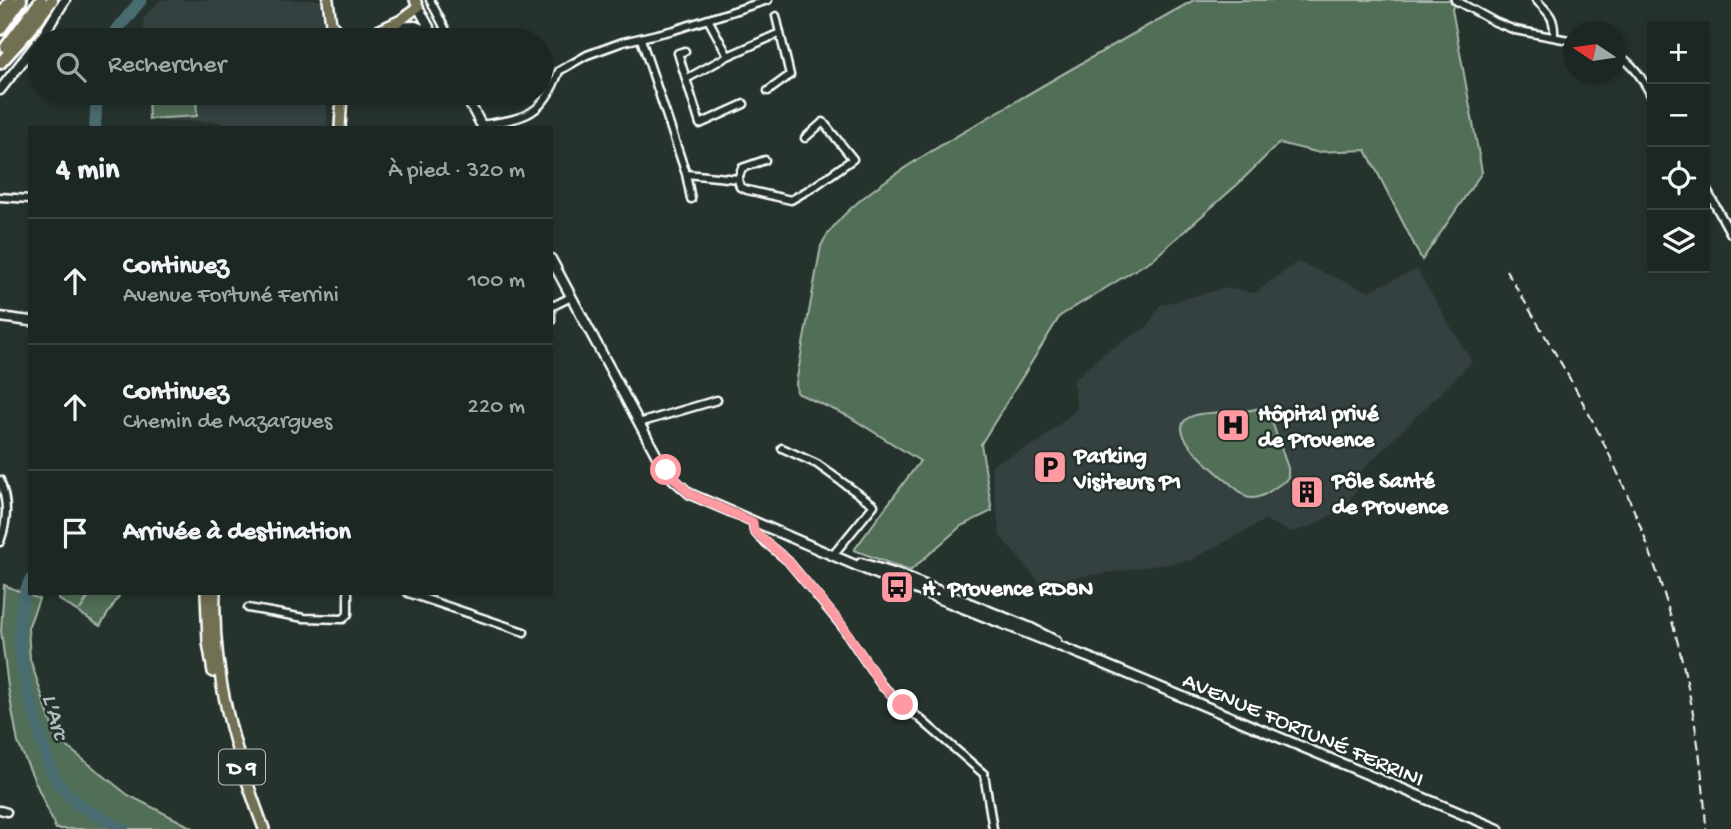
<!DOCTYPE html>
<html lang="fr">
<head>
<meta charset="utf-8">
<style>
  :root { --surface:#1c2622; --page:#252e2a; --text:#f1f3f6; --muted:#a0a5a5; --line:#3a4340 }
  body { margin:0; font-family:"Gochi Hand",sans-serif; background:var(--page); color:var(--text) }
  .controls { position:absolute; right:21px; top:21px; display:grid; overflow:hidden; border-radius:0px; box-shadow:0 4px 10px #0003 }
  .controls button { width:63px; height:63px; display:grid; place-items:center; padding:0; border:0; border-bottom:2px solid var(--line); background:var(--surface); color:var(--text); font:35px sans-serif }
  .compass { position:absolute; left:1563px; top:21px; width:63px; height:63px; border-radius:50%; background:var(--surface); box-shadow:0 4px 10px #0003; rotate:283deg }
  .stop { position:absolute; width:21px; height:21px; margin:-16px; border:5px solid #ff9aa2; border-radius:50%; background:#fff }
  .stop.end { background:#ff9aa2; border-color:#fff; box-shadow:0 2px 7px #0008 }
  .list { margin:0; padding:0; list-style:none }
  h2 { display:flex; justify-content:space-between; align-items:center; height:91px; margin:0; padding:0 28px; font-size:30px }
  h2 small { font-size:23px; font-weight:400; color:var(--muted) }
  .list li { display:grid; grid-template-columns:46px 1fr auto; gap:21px; align-items:center; box-sizing:border-box; height:126px; padding:0 28px; border-top:2px solid var(--line) }
  .list b { display:block; font-size:26px; white-space:nowrap }
  .list p { margin:0; font-size:23px; white-space:nowrap; color:var(--muted) }
  .list em { font-size:23px; font-style:normal; color:var(--muted) }
  .icon { flex:none; width:38px; height:38px; fill:none; stroke:currentColor; stroke-width:2; stroke-linecap:round; stroke-linejoin:round }
  .map { position:relative; flex:none; width:1731px; height:829px; overflow:hidden }
  .search { position:absolute; background:var(--surface); box-shadow:0 4px 10px #0003; left:28px; top:28px; width:525px; height:77px; display:flex; align-items:center; gap:18px; box-sizing:border-box; padding:0 24px; border-radius:38px; color:var(--muted); font-size:26px }
  .panel { position:absolute; background:var(--surface); box-shadow:0 4px 10px #0003; left:28px; top:126px; width:525px; height:469px; border-radius:0px }
  .map>svg:first-child { display:block }
</style>
</head>
<body>
<div class="map">
<svg width="1731" height="829" viewBox="0 0 1731 829">
  <rect width="100%" height="100%" fill="#26332d"/>
  <filter id="ink" filterUnits="userSpaceOnUse"><feTurbulence type="fractalNoise" baseFrequency=".0143" numOctaves="2"/><feDisplacementMap in="SourceGraphic" scale="14" xChannelSelector="R" yChannelSelector="G"/><feConvolveMatrix kernelMatrix="1 2 1 2 8 2 1 2 1" color-interpolation-filters="sRGB"/></filter>
  <g filter="url(#ink)">
    <!-- built -->
    <path fill="#354040" d="M161,0H321L325,40H145L143,18Z
      M147,93H331V95L326,97L328,128H221V122L147,120Z
      M1297,262L1368,291L1417,270L1472,362L1363,469L1360,486L1342,509L1310,527L1290,532L1265,520L1191,560L1040,583L1000,536L991,465L1039,442L1077,409L1073,381L1104,353L1147,327L1160,305L1225,288L1255,293Z"/>
    <!-- green -->
    <path fill="#516e57" stroke="#a8b6ab" stroke-width="2" d="M1194,0H1457L1452,9L1482,172L1422,260L1366,150L1316,152L1279,143L1238,184L1153,259L1060,316L981,444L992,511L961,526L910,571L854,550L920,461L848,416L797,393L796,383L821,246C843,197 943,145 989,117C1057,77 1125,38 1194,0Z
      M196,94L197,116L149,119L148,97Z
      M1260,408L1266,409L1269,413L1288,468V477L1285,481C1273,488 1260,502 1246,497C1232,483 1145,424 1200,414C1220,411 1241,414 1260,408Z
      M4,585L39,599L28,628L30,659L56,738L128,795L195,829H56L18,743L8,687L1,631Z
      M61,593H90L80,610L92,593H121L100,626L58,599Z"/>
    <g fill="none" stroke-linecap="round" stroke-linejoin="round">
      <!-- river -->
      <path stroke="#4a6c70" stroke-width="12" d="M111,40L116,31L141,0
        M95,128L97,93
        M30,580C8,629 24,679 38,727C44,747 48,770 61,787C76,807 101,817 123,829"/>
      <!-- street casing -->
      <g stroke="#fff" stroke-width="11">
        <path id="street" d="M430,0L451,40
          M1455,0L1495,22L1515,30L1574,41
          M1536,0C1549,13 1555,17 1554,37
          M776,16L780,33
          M708,19L728,56L780,33L790,75L768,91
          M641,39L686,174L691,199
          M685,51L678,53L686,79
          M1616,55C1633,61 1644,82 1652,97
          M728,56L686,79L700,124L744,104
          M481,125C524,118 543,117 559,71L587,55L623,42L674,30L768,0
          M686,174L738,179L740,187L747,190L791,200L815,186L853,159L823,122L805,138
          M738,179L742,168L765,160
          M1705,187L1731,234
          M0,197L30,199
          M551,304V321
          M553,306L571,297
          M639,423L717,400
          M782,448L817,464L874,505L833,555
          M0,480C8,503 8,519 0,542
          M753,522L754,531L759,537L788,561L841,625L882,686L984,774L993,829
          M408,593L524,632
          M248,608L304,618L343,619L348,614V593
          M0,810L7,812"/>
      </g>
      <!-- secondary casing -->
      <g stroke="#fff" stroke-width="13">
        <path id="secondary" d="M418,7L436,40
          M391,27L415,26L432,33
          M0,90L43,35L65,0
          M464,93L483,128
          M551,259L659,460L673,479L690,494L869,571L1097,661L1498,829
          M0,317L30,321
          M861,563L900,575L1031,628L1056,641"/>
      </g>
      <!-- primary casing -->
      <g stroke="#fff" stroke-width="14">
        <path id="primary" d="M328,0L333,40
          M333,26L345,40
          M358,40L401,20L418,7L415,0
          M340,128L342,93
          M206,593L208,642L213,672
          M215,593C212,676 235,752 264,829"/>
      </g>
      <!-- highway casing -->
      <g stroke="#fff" stroke-width="16">
        <path id="highway" d="M0,16L11,0
          M0,29L21,0
          M6,47L41,0
          M0,63L29,31L52,0"/>
      </g>
      <!-- street -->
      <use href="#street" stroke="#26332d" stroke-width="6"/>
      <!-- secondary -->
      <use href="#secondary" stroke="#26332d" stroke-width="8"/>
      <!-- primary -->
      <use href="#primary" stroke="#716f52" stroke-width="9"/>
      <!-- highway -->
      <use href="#highway" stroke="#716f52" stroke-width="10"/>
      <!-- rail -->
      <path stroke="#fff" stroke-width="2" stroke-dasharray="10 5" stroke-linecap="butt" d="M1506,270C1540,328 1576,385 1605,446C1663,564 1700,697 1706,829"/>
    </g>
  </g>
  <g fill="none" stroke-linecap="round" stroke-linejoin="round" filter="url(#ink)">
    <!-- route -->
    <path stroke="#ff9aa2" stroke-width="9" d="M666,470L690,494L753,522L754,531L788,561L842,625L882,686L903,705"/>
  </g>
  <!-- icons -->
  <defs>
    <g id="hospital-square" transform="scale(1.75)"><rect x="-9" y="-9" width="18" height="18" rx="4" fill="#ff9aa2" stroke="#26332d"/><path d="M-5-5h3v3.5h4V-5h3V5h-3V1.5h-4V5h-3Z" fill="#111"/></g>
    <g id="parking-square" transform="scale(1.75)"><rect x="-9" y="-9" width="18" height="18" rx="4" fill="#ff9aa2" stroke="#26332d"/><path d="M-3.5-5.5H1a3.5 3.5 0 0 1 0 7H-1V5.5H-3.5ZM-1-3.4V-.6H.8a1.4 1.4 0 0 0 0-2.8Z" fill="#111"/></g>
    <g id="building-square" transform="scale(1.75)"><rect x="-9" y="-9" width="18" height="18" rx="4" fill="#ff9aa2" stroke="#26332d"/><path d="M-4-6H4V6H1V3H-1V6H-4ZM-2.5-4.3h1.7v1.8h-1.7ZM.8-4.3h1.7v1.8H.8ZM-2.5-1h1.7V.8h-1.7ZM.8-1h1.7V.8H.8Z" fill="#111"/></g>
    <g id="bus-square" transform="scale(1.75)"><rect x="-9" y="-9" width="18" height="18" rx="4" fill="#ff9aa2" stroke="#26332d"/><path d="M-5-6H5V4H4V6H2V4H-2V6H-4V4H-5ZM-3.5-4V0h7V-4ZM-3.5 1.2v1.5H-2V1.2ZM2 1.2v1.5H3.5V1.2Z" fill="#111"/></g>
  </defs>
  <g fill-rule="evenodd">
    <use href="#hospital-square" x="1233" y="425"/>
    <use href="#parking-square" x="1050" y="467"/>
    <use href="#building-square" x="1307" y="492"/>
    <use href="#bus-square" x="897" y="587"/>
  </g>
  <g text-anchor="middle" stroke-width="5" stroke-linejoin="round" paint-order="stroke">
    <!-- shield labels -->
    <rect fill="#26332d" stroke="#bec2c0" stroke-width="2" x="219" y="749.5" width="46" height="35" rx="5"/>
    <g font-size="21" font-weight="bold" fill="#fff">
      <text x="242" y="774">D 9</text>
    </g>
    <!-- poi labels -->
    <g font-size="23" font-weight="bold" fill="#fff" stroke="#26332d" text-anchor="start">
      <text x="1258" y="420">Hôpital privé<tspan x="1258" dy="26">de Provence</tspan></text>
      <text x="1074" y="462">Parking<tspan x="1074" dy="26">Visiteurs P1</tspan></text>
      <text x="1332" y="487">Pôle Santé<tspan x="1332" dy="26">de Provence</tspan></text>
      <text x="922" y="595">H. Provence RD8N</text>
    </g>
    <!-- street labels -->
    <g font-size="23" fill="#fff" stroke="#26332d">
      <text transform="translate(1304 728) rotate(23)" y="8">AVENUE FORTUNÉ FERRINI</text>
    </g>
    <!-- water labels -->
    <g font-size="24" font-style="italic" fill="#aebdbf" stroke="#26332d">
      <text transform="translate(57 716) rotate(74)" y="8">L'Arc</text>
    </g>
  </g>
</svg>
<div class="controls">
<button>+</button>
<button>−</button>
<button><svg class="icon" aria-label="locate" viewBox="0 0 24 24"><circle cx="12" cy="12" r="6"/><path d="M12 2v4M12 18v4M2 12h4M18 12h4"/></svg></button>
<button><svg class="icon" aria-label="layers" viewBox="0 0 24 24"><path d="M12 4l9 5-9 5-9-5zM3 14l9 5 9-5"/></svg></button>
</div>
<svg class="compass" viewBox="-18 -18 36 36"><path d="M0-13l5 13h-10z" fill="#e53935"/><path d="M0 13l5-13h-10z" fill="#a0a5a5"/></svg>
<div class="stop" style="left:666px;top:470px"></div>
<div class="stop end" style="left:903px;top:705px"></div>
<div class="search"><svg class="icon" aria-label="search" viewBox="0 0 24 24"><circle cx="10" cy="10" r="6"/><path d="M15 15l6 6"/></svg>Rechercher</div>
<section class="panel">
<h2>4 min<small>À pied · 320 m</small></h2>
<ul class="list">
<li><svg class="icon" aria-label="ahead" viewBox="0 0 24 24"><path d="M12 20V5M6 11l6-6 6 6"/></svg><div><b>Continuez</b><p>Avenue Fortuné Ferrini</p></div><em>100 m</em></li>
<li><svg class="icon" aria-label="ahead" viewBox="0 0 24 24"><path d="M12 20V5M6 11l6-6 6 6"/></svg><div><b>Continuez</b><p>Chemin de Mazargues</p></div><em>220 m</em></li>
<li><svg class="icon" aria-label="arrive" viewBox="0 0 24 24"><path d="M6 21V4h12l-3 4 3 4H6"/></svg><div><b>Arrivée à destination</b></div></li>
</ul>
</section>
</div>
</body>
</html>
